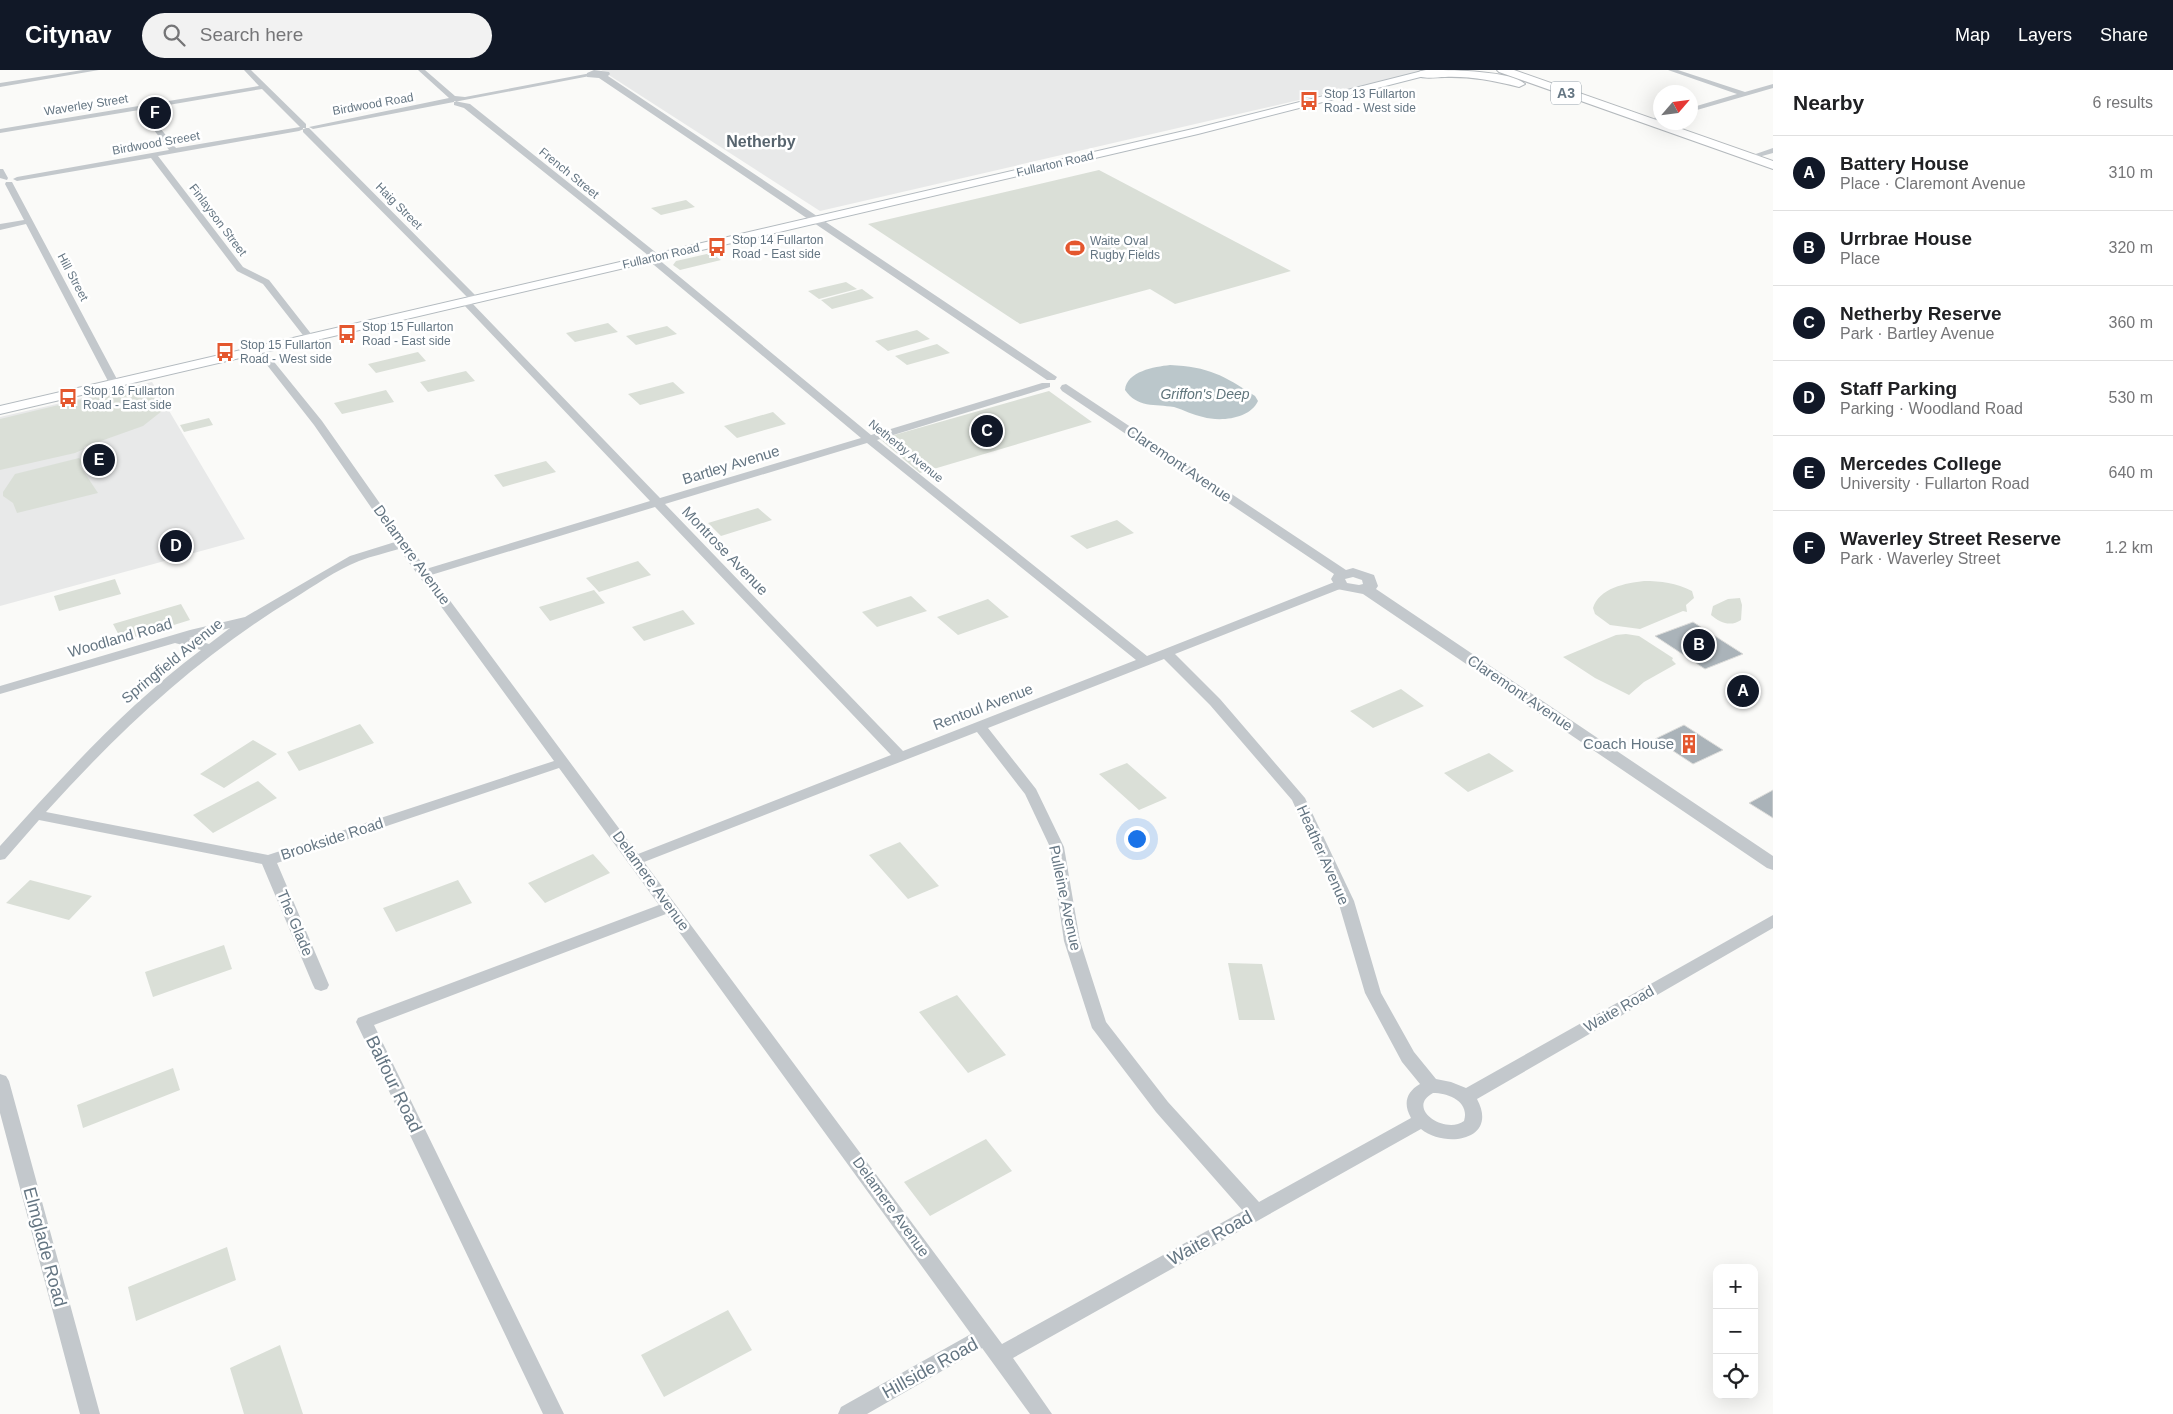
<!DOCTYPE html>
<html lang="en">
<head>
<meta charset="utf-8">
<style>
  :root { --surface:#fff; --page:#f2f2f2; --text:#202124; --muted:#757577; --line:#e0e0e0; --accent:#111827 }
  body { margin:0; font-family:Helvetica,sans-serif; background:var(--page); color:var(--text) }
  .controls { position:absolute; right:15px; bottom:15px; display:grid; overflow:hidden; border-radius:10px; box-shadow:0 5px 20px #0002 }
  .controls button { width:45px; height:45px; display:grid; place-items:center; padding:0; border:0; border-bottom:1px solid var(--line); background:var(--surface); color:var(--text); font:25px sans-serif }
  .compass { position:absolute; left:1653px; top:15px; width:45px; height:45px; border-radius:50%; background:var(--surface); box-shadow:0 5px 20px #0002; rotate:62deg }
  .you { position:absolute; left:1136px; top:768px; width:18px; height:18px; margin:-12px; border:4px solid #fff; border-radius:50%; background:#1a73e8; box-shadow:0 0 0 8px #1a73e833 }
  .badge { display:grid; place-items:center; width:32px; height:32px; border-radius:50%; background:var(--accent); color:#fff; font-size:16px; font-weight:700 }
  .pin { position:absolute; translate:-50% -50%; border:2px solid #fff; box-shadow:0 1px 5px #0006 }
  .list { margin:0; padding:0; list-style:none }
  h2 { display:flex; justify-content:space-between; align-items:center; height:65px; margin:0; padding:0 20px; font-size:21px }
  h2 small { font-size:16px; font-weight:400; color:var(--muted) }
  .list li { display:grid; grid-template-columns:32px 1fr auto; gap:15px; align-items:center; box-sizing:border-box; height:75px; padding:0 20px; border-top:1px solid var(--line) }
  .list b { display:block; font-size:19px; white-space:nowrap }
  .list p { margin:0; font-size:16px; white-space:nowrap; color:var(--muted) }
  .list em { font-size:16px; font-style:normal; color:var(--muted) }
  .icon { flex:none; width:28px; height:28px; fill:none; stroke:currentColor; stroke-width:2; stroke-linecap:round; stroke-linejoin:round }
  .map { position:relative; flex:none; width:1773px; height:1344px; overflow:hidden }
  header { display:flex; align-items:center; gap:30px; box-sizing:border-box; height:70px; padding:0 25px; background:var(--accent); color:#fff }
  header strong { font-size:24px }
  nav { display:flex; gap:28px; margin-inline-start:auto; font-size:18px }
  .search { width:350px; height:45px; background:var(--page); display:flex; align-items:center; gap:12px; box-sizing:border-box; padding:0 18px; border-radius:28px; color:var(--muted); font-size:19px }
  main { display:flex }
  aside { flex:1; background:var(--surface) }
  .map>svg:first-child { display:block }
</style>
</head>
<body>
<header>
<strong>Citynav</strong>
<div class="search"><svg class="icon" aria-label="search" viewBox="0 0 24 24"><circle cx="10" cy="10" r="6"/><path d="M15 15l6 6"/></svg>Search here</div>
<nav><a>Map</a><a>Layers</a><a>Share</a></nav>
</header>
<main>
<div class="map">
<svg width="1773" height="1344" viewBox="0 0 1773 1344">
  <rect width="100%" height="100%" fill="#fafaf8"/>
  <!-- built -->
  <path fill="#e8e9e9" d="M601,0H1429L820,141Z
    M152,312L245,469L0,536V347Z"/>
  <!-- green -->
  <path fill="#dadfd7" d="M1099,100L1291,201L1175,234L1150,219L1020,254L868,154Z
    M686,130L695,137L661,145L651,138Z
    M711,183L721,190L680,200L673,195L676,191Z
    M846,212L857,219L819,229L808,221Z
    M862,219L874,228L832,239L821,230Z
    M608,253L618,262L575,272L566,263Z
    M667,256L677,264L636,275L626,266Z
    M917,260L930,269L888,281L875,271Z
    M937,274L950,283L907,295L895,286Z
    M418,282L426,291L376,303L368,294Z
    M466,301L475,311L428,322L420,312Z
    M673,312L685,323L640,335L628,324Z
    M147,314L162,341L143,356L84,377V379L75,383L0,400V349Z
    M386,320L394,332L342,344L334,333Z
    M1049,321L1092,352L920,403L880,369Z
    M773,342L786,354L737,368L724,356Z
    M209,348L213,355L184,362L180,355Z
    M79,388L83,392L80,396L98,423L17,443L13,433L3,426V422L15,404Z
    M546,391L556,402L503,417L494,405Z
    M758,438L772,450L721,466L708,453Z
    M1117,450L1134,463L1087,479L1070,466Z
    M638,491L651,505L599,522L586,508Z
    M115,509L121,524L59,541L54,526Z
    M1644,511C1661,511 1676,513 1692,521L1694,528L1686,535L1687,542L1683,541L1640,559L1610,555L1595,544L1593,538C1599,518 1626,513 1644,511Z
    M594,520L605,533L550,551L539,537Z
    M911,526L927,541L877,557L862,542Z
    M1740,528L1742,535L1741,550C1731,557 1720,553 1711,545L1713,536L1728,529Z
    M988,529L1009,547L958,565L937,547Z
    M181,534L190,550L122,571L113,554Z
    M683,540L695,554L644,571L632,557Z
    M1626,564L1639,566L1673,588L1672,590L1676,594L1644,612L1629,625L1595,608L1563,587L1616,565Z
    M1401,619L1424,636L1373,658L1350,641Z
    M360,654L374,673L299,701L287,682Z
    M253,670L277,684L224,718L200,704Z
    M1489,683L1514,701L1468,722L1444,703Z
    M1127,693L1167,728L1139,740L1099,704Z
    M258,711L277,728L213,763L193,745Z
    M900,772L939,816L908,829L869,785Z
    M593,784L610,803L545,833L528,813Z
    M30,810L92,826L69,850L6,833Z
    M458,810L472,833L396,862L383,838Z
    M224,875L232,899L153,927L145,902Z
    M1228,893L1262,894L1275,950H1239Z
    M957,925L1006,985L968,1003L919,942Z
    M173,998L180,1020L83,1058L77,1035Z
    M986,1069L1012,1101L930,1146L904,1112Z
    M227,1177L236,1210L136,1251L128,1217Z
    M728,1240L752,1280L664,1327L641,1285Z
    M280,1275L303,1344H244L230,1298Z"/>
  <!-- water -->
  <path fill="#bbc7cb" d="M1170,295C1209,297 1223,305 1255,326L1258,331C1250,349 1220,352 1203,347C1193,345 1184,340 1174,337C1155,334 1137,338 1125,320C1127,301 1154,297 1170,295Z"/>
  <!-- building -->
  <path fill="#aab3b9" stroke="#dcdcda" d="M1693,552L1743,584L1705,599L1655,566Z
    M1743,614L1756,622L1742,628L1729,619Z
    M1684,655L1723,680L1693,694L1655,669Z
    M1773,720V748L1749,733Z"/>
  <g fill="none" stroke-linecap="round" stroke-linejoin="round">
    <!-- secondary casing -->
    <g stroke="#b3babf" stroke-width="2">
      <path id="secondary" d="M1426,0H1442L1440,2L1198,64L0,344V336L1197,58Z"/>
    </g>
    <!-- trunk casing -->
    <g stroke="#b4b9bd" stroke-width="2">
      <path id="trunk" d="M1434,0C1453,0 1512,1 1525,14L1519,17C1494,11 1471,6 1445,7C1436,7 1422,10 1415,4L1421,1Z
        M1497,0H1514L1773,91V99L1499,2Z"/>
    </g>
    <!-- minor -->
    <path fill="#c3c8cc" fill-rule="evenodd" d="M83,0H99L0,17V13Z
      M244,0H251L306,54V58L299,61L158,86L243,197L269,210L312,265V269H306L263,214L237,201L151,88L17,111L13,109L17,107L169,80L139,40L0,63V59L259,16ZM262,19L300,57L176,78L145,39Z
      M418,0H425L455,26L465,27L591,3L595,5L313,59L309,57L449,28Z
      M1668,0H1678L1745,22L1773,14V18L1690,42V38L1737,24Z
      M454,31L470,34L659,185L660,187L658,189L871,365L1042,313H1050V317L877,370L1147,586L1337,511H1345L1347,514L1345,517L1175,584L1220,629L1305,728L1354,831L1381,923L1414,982L1436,1009L1451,1012L1466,1018L1773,845V858L1477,1029C1499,1070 1446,1079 1421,1059L1013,1288L1052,1344H1030L982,1278L867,1344H838L841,1337L971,1264L666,844L374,955L564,1344H543L356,952L358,948L659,835L559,698L277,793L329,915L327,919L321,921L315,919L313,915L262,794L39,750L5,789L0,790V776C63,706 125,637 201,580L175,573L0,624V616L190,560L245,547L350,486L395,472L314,355L256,281V277H262L322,351L426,499L650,431L463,234V230H469L660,428L861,368L648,190L647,188L649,186L464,38L454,35ZM867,373L1136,590L903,681L665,434ZM655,437L891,685L638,784L431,505ZM399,479L554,691L268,785L46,742C120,660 199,586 293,529C314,516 336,500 359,491C372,486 386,483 399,479ZM230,558L209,574L189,568ZM1164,589L1210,635L1292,730L1338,831L1365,923L1402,992L1420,1014C1406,1022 1403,1034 1411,1048L1259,1132L1168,1032L1106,952L1080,871L1064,777L1036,719L988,658ZM977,662L1025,724L1050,777L1064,871L1092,958L1156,1042L1243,1141L1002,1274L644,792ZM1433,1023C1449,1023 1470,1032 1464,1051C1445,1065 1405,1038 1433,1023Z
      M1660,46V50L1649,53L1645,51Z
      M303,58H309L478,228V232H472L303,62Z
      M1773,78V83L1751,89L1747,87Z
      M0,99H3L8,108L7,110L0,108Z
      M6,112H12L119,313L118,315L114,316L109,313L26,154L0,160V154L24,150L5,114Z
      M0,1004L6,1006L9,1011L100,1344H80L0,1043Z"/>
    <!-- tertiary -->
    <path fill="#c3c8cc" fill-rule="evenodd" d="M594,0L609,2L610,4L608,6L1057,307L1055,310H1047L599,8L587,7V3Z
      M1066,314L1346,500L1353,498L1374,505L1378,516L1376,519L1773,786V800L1767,798L1363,524L1337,519L1331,509L1334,504L1062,321L1060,318L1062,315ZM1353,507L1362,510L1363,514L1359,515L1347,513L1345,509Z"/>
    <!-- secondary -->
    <use href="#secondary" fill="#fff" fill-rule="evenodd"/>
    <!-- trunk -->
    <use href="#trunk" fill="#fff" fill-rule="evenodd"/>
  </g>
  <!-- icons -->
  <defs>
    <g id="bus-bare" transform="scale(1.5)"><path d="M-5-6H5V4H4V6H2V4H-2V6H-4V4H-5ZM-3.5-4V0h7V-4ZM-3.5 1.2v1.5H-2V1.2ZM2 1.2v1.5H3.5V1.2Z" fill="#e4572e" stroke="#fff" stroke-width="2.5" paint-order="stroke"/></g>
    <g id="stadium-bare" transform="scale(1.5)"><path d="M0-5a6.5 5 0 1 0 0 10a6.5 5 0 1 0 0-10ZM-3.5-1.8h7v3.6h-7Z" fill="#e4572e" stroke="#fff" stroke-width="2.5" paint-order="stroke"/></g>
    <g id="building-bare" transform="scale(1.5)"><path d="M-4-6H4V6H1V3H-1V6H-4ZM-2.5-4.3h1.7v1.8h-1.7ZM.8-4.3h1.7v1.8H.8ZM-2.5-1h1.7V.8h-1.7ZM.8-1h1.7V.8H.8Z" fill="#e4572e" stroke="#fff" stroke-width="2.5" paint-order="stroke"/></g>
  </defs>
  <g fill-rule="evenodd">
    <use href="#bus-bare" x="1309" y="31"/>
    <use href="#bus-bare" x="717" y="177"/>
    <use href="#stadium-bare" x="1075" y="178"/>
    <use href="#bus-bare" x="347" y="264"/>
    <use href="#bus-bare" x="225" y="282"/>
    <use href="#bus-bare" x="68" y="328"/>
    <use href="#building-bare" x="1689" y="674"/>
  </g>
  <g text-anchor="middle" stroke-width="5" stroke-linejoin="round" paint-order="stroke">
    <!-- far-poi labels -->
    <g font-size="12" fill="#657683" stroke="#fff" text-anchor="start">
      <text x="1324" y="28">Stop 13 Fullarton<tspan x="1324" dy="14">Road - West side</tspan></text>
      <text x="732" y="174">Stop 14 Fullarton<tspan x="732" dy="14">Road - East side</tspan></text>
      <text x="1090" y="175">Waite Oval<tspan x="1090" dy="14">Rugby Fields</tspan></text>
      <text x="362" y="261">Stop 15 Fullarton<tspan x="362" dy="14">Road - East side</tspan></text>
      <text x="240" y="279">Stop 15 Fullarton<tspan x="240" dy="14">Road - West side</tspan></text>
      <text x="83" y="325">Stop 16 Fullarton<tspan x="83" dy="14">Road - East side</tspan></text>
    </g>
    <!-- far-street labels -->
    <g font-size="12" fill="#657683" stroke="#fff">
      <text transform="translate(373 34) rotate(-10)" y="4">Birdwood Road</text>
      <text transform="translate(86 35) rotate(-9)" y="4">Waverley Street</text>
      <text transform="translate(156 73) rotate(-10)" y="4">Birdwood Sreeet</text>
      <text transform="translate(1055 94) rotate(-13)" y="4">Fullarton Road</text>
      <text transform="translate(569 103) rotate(39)" y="4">French Street</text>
      <text transform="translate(399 136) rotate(45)" y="4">Haig Street</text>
      <text transform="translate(218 150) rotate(53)" y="4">Finlayson Street</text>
      <text transform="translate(661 186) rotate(-13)" y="4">Fullarton Road</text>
      <text transform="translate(73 207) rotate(62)" y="4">Hill Street</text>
      <text transform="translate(906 381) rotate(39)" y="4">Netherby Avenue</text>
    </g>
    <!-- shield labels -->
    <rect fill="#fff" stroke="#939fa8" stroke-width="1" x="1551" y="11.5" width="30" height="23" rx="4"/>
    <g font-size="14" font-weight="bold" fill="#657683">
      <text x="1566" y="28">A3</text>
    </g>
    <!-- far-water labels -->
    <g font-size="14" font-style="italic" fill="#60757c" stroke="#fff">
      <text x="1205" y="329">Griffon's Deep</text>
    </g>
    <!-- street labels -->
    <g font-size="15" fill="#657683" stroke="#fff">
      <text transform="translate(1179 394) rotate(34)" y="5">Claremont Avenue</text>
      <text transform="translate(731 395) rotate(-17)" y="5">Bartley Avenue</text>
      <text transform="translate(725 481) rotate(46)" y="5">Montrose Avenue</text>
      <text transform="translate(412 485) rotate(54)" y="5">Delamere Avenue</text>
      <text transform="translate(120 568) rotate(-16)" y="5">Woodland Road</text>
      <text transform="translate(172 591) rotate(-39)" y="5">Springfield Avenue</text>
      <text transform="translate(1520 623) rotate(34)" y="5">Claremont Avenue</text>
      <text transform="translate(983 637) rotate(-21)" y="5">Rentoul Avenue</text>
      <text transform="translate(332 769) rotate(-18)" y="5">Brookside Road</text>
      <text transform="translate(1323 785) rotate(66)" y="5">Heather Avenue</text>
      <text transform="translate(651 811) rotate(54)" y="5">Delamere Avenue</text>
      <text transform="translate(1065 828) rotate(78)" y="5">Pulleine Avenue</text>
      <text transform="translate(295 853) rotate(67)" y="5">The Glade</text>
      <text transform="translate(1619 939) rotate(-30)" y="5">Waite Road</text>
      <text transform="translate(891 1137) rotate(54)" y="5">Delamere Avenue</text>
    </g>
    <!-- poi labels -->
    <g font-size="15" fill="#657683" stroke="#fff" text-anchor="end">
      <text x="1674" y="679">Coach House</text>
    </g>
    <!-- far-district labels -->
    <g font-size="16" font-weight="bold" fill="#57646e" stroke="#fff">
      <text x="761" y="77">Netherby</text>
    </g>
    <!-- near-street labels -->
    <g font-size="18" fill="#657683" stroke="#fff">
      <text transform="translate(394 1014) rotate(64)" y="6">Balfour Road</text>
      <text transform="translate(1210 1168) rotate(-29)" y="6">Waite Road</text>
      <text transform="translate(45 1177) rotate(75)" y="6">Elmglade Road</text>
      <text transform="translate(930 1298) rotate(-29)" y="6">Hillside Road</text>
    </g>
  </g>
</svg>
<div class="controls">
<button>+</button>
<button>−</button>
<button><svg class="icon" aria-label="locate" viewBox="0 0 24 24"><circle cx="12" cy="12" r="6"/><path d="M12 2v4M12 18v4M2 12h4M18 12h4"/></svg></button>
</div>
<svg class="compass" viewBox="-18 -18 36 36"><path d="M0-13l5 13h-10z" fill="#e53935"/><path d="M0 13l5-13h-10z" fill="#757577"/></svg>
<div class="you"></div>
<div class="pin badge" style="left:1743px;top:621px">A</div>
<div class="pin badge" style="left:1699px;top:575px">B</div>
<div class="pin badge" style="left:987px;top:361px">C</div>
<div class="pin badge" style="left:176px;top:476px">D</div>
<div class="pin badge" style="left:99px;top:390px">E</div>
<div class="pin badge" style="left:155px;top:43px">F</div>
</div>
<aside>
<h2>Nearby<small>6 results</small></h2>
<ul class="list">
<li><span class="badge">A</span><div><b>Battery House</b><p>Place · Claremont Avenue</p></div><em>310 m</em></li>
<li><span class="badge">B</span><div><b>Urrbrae House</b><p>Place</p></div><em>320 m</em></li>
<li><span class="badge">C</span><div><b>Netherby Reserve</b><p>Park · Bartley Avenue</p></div><em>360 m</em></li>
<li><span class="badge">D</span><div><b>Staff Parking</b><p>Parking · Woodland Road</p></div><em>530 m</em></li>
<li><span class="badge">E</span><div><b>Mercedes College</b><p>University · Fullarton Road</p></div><em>640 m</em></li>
<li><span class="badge">F</span><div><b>Waverley Street Reserve</b><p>Park · Waverley Street</p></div><em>1.2 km</em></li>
</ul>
</aside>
</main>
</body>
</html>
